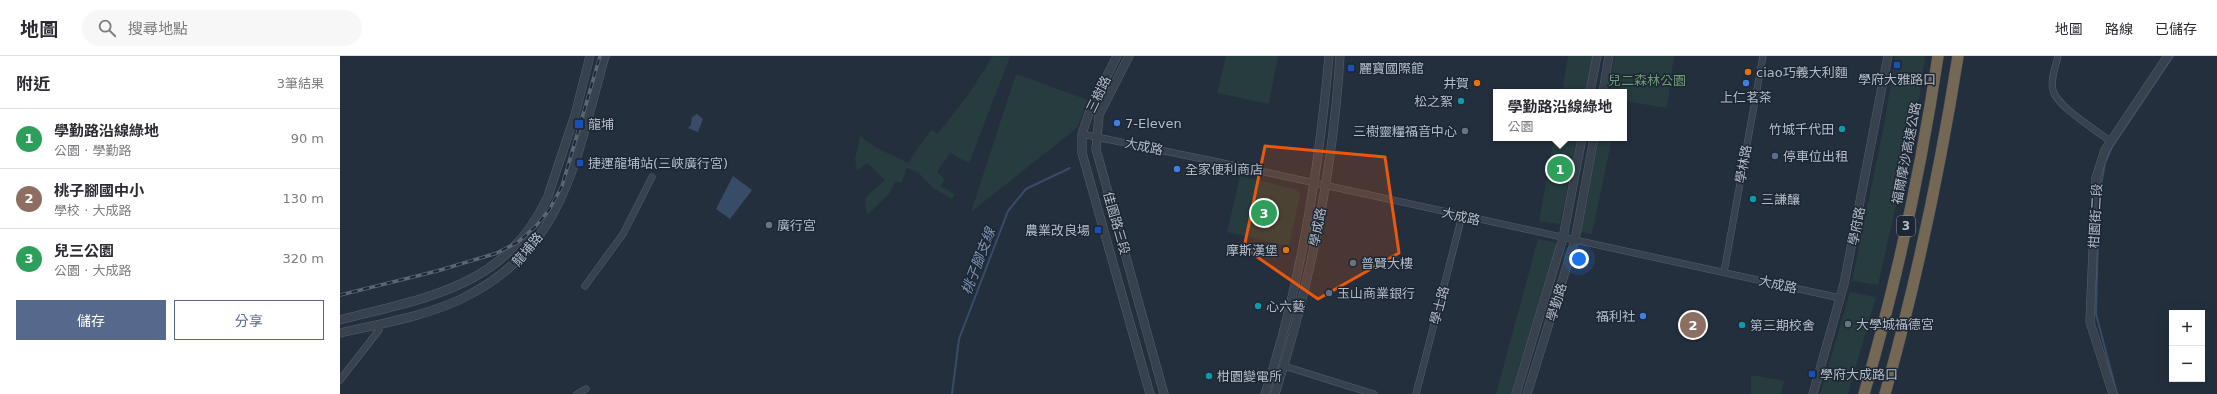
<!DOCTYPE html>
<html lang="zh-TW">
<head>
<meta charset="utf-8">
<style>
  :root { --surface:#fff; --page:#f7f7f7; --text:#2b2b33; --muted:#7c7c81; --line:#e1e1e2; --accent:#56698c }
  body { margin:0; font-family:"DejaVu Sans","Noto Sans TC",sans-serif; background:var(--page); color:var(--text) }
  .controls { position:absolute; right:12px; bottom:12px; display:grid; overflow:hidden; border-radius:0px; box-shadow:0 4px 16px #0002 }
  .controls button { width:36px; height:36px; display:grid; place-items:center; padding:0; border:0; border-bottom:1px solid var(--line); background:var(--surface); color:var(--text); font:20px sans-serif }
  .you { position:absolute; left:1239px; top:203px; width:14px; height:14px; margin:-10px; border:3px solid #fff; border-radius:50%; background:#1a73e8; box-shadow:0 0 0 6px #1a73e833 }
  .badge { display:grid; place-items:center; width:26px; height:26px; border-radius:50%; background:var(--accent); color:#fff; font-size:13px; font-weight:700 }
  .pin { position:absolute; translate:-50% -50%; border:2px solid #fff; box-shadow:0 1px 4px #0006 }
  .popup { position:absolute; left:1153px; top:33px; width:134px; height:52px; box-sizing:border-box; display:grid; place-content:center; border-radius:0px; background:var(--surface); filter:drop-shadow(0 1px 3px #0005); font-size:13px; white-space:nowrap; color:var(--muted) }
  .popup b { font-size:15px; color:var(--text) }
  .popup::after { content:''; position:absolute; left:50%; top:100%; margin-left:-8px; border:8px solid transparent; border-top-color:var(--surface) }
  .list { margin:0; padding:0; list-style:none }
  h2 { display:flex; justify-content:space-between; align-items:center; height:52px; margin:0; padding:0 16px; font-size:17px }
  h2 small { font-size:13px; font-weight:400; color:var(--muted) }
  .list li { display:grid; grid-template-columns:26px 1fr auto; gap:12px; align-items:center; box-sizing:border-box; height:60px; padding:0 16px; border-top:1px solid var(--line) }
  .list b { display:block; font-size:15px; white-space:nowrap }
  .list p { margin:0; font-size:13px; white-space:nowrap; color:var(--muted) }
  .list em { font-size:13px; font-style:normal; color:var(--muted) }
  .actions { display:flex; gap:8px; padding:12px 16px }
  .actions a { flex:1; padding:9px 0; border:1px solid var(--accent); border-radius:0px; text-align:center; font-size:14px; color:var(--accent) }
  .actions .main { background:var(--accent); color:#fff }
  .icon { flex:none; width:22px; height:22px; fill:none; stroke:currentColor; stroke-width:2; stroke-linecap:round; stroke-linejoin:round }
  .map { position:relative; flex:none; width:1877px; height:338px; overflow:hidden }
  header { display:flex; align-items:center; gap:24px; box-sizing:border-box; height:56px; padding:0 20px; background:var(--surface); border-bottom:1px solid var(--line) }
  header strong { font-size:19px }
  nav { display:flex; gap:22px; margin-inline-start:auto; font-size:14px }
  .search { width:280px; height:36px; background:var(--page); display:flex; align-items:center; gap:10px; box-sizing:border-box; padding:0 14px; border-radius:22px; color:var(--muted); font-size:15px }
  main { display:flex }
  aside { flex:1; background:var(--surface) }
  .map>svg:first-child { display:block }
</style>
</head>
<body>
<header>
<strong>地圖</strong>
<div class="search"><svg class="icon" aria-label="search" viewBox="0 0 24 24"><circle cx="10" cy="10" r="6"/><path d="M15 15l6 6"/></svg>搜尋地點</div>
<nav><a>地圖</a><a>路線</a><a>已儲存</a></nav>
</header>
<main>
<aside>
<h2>附近<small>3筆結果</small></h2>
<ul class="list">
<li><span class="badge" style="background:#2e9e5b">1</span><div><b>學勤路沿線綠地</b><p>公園 · 學勤路</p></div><em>90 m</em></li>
<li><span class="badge" style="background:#8d6e63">2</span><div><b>桃子腳國中小</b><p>學校 · 大成路</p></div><em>130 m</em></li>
<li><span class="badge" style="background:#2e9e5b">3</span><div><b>兒三公園</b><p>公園 · 大成路</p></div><em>320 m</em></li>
</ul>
<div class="actions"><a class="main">儲存</a><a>分享</a></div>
</aside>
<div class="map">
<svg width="1877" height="338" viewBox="0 0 1877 338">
  <rect width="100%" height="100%" fill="#242f3e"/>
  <!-- green -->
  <path fill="#263c3f" d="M653,0L670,1L629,107L610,97L597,116L605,123L600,130L615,138L612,143L593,132L578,116L567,112L562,126H555L549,138L527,159L525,142L545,124L527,107L517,115L515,103L520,80L535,91L568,107L591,74L598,77L628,39Z
    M886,0H938L929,48L877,37Z
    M1228,0H1253L1246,36H1222Z
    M1275,0H1334L1327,52L1284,45V36H1268Z
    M1555,0H1585L1577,58L1538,229L1512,225L1545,64Z
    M676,18L748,44L737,72L631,156Z
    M1214,82H1237L1220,168L1199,165Z
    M1259,82H1272L1252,178L1241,176Z
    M900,120L957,134L960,139L949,190L887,176Z
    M1198,183L1217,187L1171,338H1156Z
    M1510,236L1536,241L1508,338H1480Z
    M1411,319L1444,325L1441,338H1411Z"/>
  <!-- water -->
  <path fill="#394c67" d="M357,58L363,63L358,76L348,72L351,69L352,61Z
    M393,120L412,134L390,163L376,153Z"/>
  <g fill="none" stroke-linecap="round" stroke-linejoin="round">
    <!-- stream -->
    <path stroke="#394c67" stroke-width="2" d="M612,338L619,283L668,155L686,133L730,112
      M1777,338L1756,258L1759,141L1765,107L1772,91L1833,0"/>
    <!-- minor casing -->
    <g stroke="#565f6c" stroke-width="7">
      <path id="minor" d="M1718,0C1716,10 1710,23 1713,34C1716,50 1756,74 1770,85
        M742,78L902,111L1500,242
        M1384,216L1423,0
        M245,230L283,178L312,121
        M944,310L1034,338
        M0,324L39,274L37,268
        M237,338L246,333
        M1076,338L1122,160"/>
    </g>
    <!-- tertiary casing -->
    <g stroke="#565f6c" stroke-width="9">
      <path id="tertiary" d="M777,0L750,54L742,78V97L810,338
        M789,0L759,59L756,93L824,338
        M1250,36L1257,0
        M1263,36L1269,0
        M0,264C87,241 166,232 208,140L235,59L250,0
        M0,277C39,268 82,261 119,244C226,194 236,102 265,0
        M925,338C961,229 979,114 989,0
        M935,338C970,229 993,114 1000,0
        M1176,338L1223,182L1242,82
        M1187,338L1235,184L1254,82
        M1473,338L1504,228L1548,0
        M1773,338L1750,266L1756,122L1765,94L1828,0"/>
    </g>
    <!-- motorway casing -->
    <g stroke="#434c59" stroke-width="12">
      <path id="motorway" d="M1524,338C1556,228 1581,114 1598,0
        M1545,338C1576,227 1600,114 1618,0"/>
    </g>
    <!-- minor -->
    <use href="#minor" stroke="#38414e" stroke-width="6"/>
    <!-- tertiary -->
    <use href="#tertiary" stroke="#38414e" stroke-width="8"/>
    <!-- motorway -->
    <use href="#motorway" stroke="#746855" stroke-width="11"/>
    <!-- rail casing -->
    <g stroke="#5a6575" stroke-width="3.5">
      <path id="rail" d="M0,239L97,215L157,197L178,186L196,170L209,154L222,130L260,0"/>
    </g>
    <!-- rail -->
    <use href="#rail" stroke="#1d2633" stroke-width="2" stroke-dasharray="6" stroke-linecap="butt"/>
  </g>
  <!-- marked area -->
  <path fill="#e8590c" fill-opacity="0.2" stroke="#e8590c" stroke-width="3" stroke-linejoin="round" d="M925,90L1045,101L1059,197L978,243L904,192Z"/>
  <!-- markers -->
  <g fill="#1a4fb4" stroke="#1d2633" stroke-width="1.5">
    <rect x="1553" y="5" width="8" height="8" rx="2"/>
    <rect x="1007" y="8" width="8" height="8" rx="2"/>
    <rect x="234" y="63" width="10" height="10" rx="2"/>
    <rect x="236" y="103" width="8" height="8" rx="2"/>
    <rect x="754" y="170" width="8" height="8" rx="2"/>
    <rect x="1468" y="314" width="8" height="8" rx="2"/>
  </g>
  <g fill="#e8710a" stroke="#1d2633" stroke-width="1.5">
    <circle cx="1408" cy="16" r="4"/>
    <circle cx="1137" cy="27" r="4"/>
    <circle cx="946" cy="194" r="4"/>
  </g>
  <g fill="#3f7fe0" stroke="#1d2633" stroke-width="1.5">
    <circle cx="1406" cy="27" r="4"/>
    <circle cx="777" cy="67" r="4"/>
    <circle cx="837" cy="113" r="4"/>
    <circle cx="1303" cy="260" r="4"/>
  </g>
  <g fill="#0f9aa8" stroke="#1d2633" stroke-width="1.5">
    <circle cx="1121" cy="45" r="4"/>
    <circle cx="1502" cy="73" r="4"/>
    <circle cx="1413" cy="143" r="4"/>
    <circle cx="918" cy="250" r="4"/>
    <circle cx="1402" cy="269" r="4"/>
    <circle cx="869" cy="320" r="4"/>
  </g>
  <g fill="#6b7280" stroke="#1d2633" stroke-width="1.5">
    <circle cx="1125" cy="75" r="4"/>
    <circle cx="429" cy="169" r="4"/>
    <circle cx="1013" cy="207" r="4"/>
    <circle cx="1508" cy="268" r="4"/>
  </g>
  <g fill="#5c6f8a" stroke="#1d2633" stroke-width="1.5">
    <circle cx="1435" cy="100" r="4"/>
    <circle cx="989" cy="237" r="4"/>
  </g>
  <g text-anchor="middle" stroke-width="3" stroke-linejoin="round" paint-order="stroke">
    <!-- shield labels -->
    <rect fill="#1d2633" stroke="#878f9c" stroke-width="1" x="1557" y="160" width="18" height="20" rx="3"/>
    <g font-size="12" font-weight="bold" fill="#b4bcc9">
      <text x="1566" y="174">3</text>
    </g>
    <!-- poi labels -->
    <g font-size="13" fill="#b4bcc9" stroke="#1d2633" text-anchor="start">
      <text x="1019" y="17">麗寶國際館</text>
      <text x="1416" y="21">ciao巧義大利麵</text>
      <text x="1557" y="28" text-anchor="middle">學府大雅路口</text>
      <text x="1129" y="32" text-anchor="end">井賀</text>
      <text x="1406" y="46" text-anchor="middle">上仁茗茶</text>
      <text x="1113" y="50" text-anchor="end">松之絮</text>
      <text x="785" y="72">7-Eleven</text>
      <text x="248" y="73">龍埔</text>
      <text x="1494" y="78" text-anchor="end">竹城千代田</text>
      <text x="1117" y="80" text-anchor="end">三樹靈糧福音中心</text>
      <text x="1443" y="105">停車位出租</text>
      <text x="248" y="112">捷運龍埔站(三峽廣行宮)</text>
      <text x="845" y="118">全家便利商店</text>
      <text x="1421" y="148">三謙釀</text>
      <text x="437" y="174">廣行宮</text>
      <text x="750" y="179" text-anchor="end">農業改良場</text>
      <text x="938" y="199" text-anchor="end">摩斯漢堡</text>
      <text x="1021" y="212">普賢大樓</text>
      <text x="997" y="242">玉山商業銀行</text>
      <text x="926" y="255">心六藝</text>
      <text x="1295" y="265" text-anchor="end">福利社</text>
      <text x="1516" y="273">大學城福德宮</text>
      <text x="1410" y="274">第三期校舍</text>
      <text x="1480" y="323">學府大成路口</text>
      <text x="877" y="325">柑園變電所</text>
    </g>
    <!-- park labels -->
    <g font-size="13" fill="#6b9a76" stroke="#1d2633">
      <text x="1307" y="29">兒二森林公園</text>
    </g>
    <!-- street labels -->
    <g font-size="13" fill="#b4bcc9" stroke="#1d2633">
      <text transform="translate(758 38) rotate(-64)" y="5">三樹路</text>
      <text transform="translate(804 90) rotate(12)" y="5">大成路</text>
      <text transform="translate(1566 97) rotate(-79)" y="5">福爾摩沙高速公路</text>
      <text transform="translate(1403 108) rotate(-80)" y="5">學林路</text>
      <text transform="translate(1121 160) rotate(13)" y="5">大成路</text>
      <text transform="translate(1755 160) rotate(-87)" y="5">柑園街二段</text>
      <text transform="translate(777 167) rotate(74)" y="5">佳園路三段</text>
      <text transform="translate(1516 170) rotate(-79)" y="5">學府路</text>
      <text transform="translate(977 171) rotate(-79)" y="5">學成路</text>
      <text transform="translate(187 193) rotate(-50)" y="5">龍埔路</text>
      <text transform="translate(1438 228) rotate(13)" y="5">大成路</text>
      <text transform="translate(1216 246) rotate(-73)" y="5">學勤路</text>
      <text transform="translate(1099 249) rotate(-75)" y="5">學士路</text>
    </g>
    <!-- water labels -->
    <g font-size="14" font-style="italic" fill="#7c92b1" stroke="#1d2633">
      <text transform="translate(638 205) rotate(-69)" y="5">桃子腳支線</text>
    </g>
  </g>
</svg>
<div class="controls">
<button>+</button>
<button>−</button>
</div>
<div class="you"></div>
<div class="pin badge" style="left:1220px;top:113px;background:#2e9e5b">1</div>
<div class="popup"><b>學勤路沿線綠地</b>公園</div>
<div class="pin badge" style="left:1353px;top:269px;background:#8d6e63">2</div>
<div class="pin badge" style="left:924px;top:157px;background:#2e9e5b">3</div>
</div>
</main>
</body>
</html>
